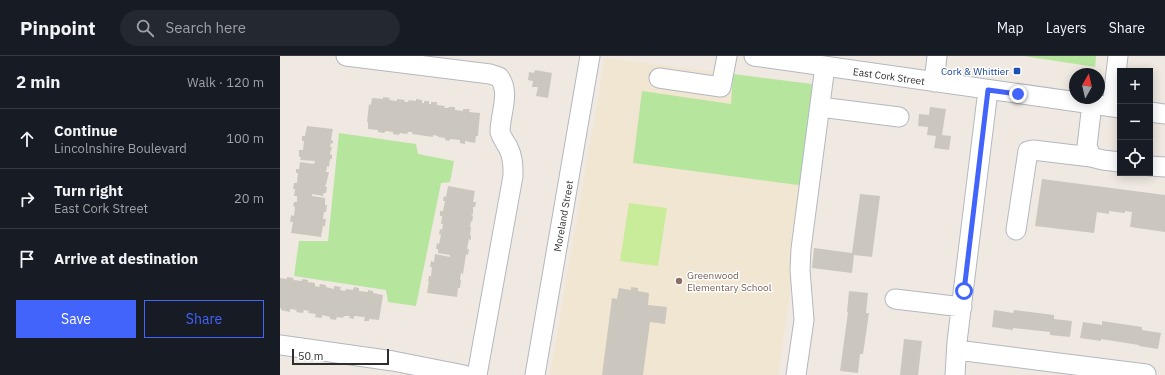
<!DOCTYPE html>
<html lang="en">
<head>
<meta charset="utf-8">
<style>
  :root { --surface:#171b24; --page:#242831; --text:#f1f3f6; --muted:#9ea1a6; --line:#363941; --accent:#4264fb }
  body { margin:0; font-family:"IBM Plex Sans",sans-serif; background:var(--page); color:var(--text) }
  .controls { position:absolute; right:12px; top:12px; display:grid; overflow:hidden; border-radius:0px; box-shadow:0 2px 10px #0003 }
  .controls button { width:36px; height:36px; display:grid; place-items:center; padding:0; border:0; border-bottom:1px solid var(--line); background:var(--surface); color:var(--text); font:20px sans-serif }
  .compass { position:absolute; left:789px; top:12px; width:36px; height:36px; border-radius:50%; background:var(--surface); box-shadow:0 2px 10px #0003; rotate:8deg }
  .scale { position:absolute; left:12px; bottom:10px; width:97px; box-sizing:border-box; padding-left:4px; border:2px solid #2e2e2e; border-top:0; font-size:11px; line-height:14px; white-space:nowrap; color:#2e2e2e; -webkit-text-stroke:3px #fff; paint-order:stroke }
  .stop { position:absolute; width:12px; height:12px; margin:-9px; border:3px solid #4264fb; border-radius:50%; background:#fff }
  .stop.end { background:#4264fb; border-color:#fff; box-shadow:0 1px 4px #0008 }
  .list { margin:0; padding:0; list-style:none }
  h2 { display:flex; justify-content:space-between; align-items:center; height:52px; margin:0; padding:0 16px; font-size:17px }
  h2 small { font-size:13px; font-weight:400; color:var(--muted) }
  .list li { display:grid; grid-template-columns:26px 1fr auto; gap:12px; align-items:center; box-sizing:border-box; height:60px; padding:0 16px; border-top:1px solid var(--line) }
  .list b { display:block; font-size:15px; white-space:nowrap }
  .list p { margin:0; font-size:13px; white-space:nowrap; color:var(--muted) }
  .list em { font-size:13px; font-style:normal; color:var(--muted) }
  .actions { display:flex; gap:8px; padding:12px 16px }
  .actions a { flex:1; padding:9px 0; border:1px solid var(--accent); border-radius:0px; text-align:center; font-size:14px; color:var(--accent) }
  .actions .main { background:var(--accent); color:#fff }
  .icon { flex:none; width:22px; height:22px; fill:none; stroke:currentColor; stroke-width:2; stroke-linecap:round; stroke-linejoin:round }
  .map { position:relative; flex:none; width:885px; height:319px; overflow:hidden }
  header { display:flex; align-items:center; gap:24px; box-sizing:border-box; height:56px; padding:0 20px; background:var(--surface); border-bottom:1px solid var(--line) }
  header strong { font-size:19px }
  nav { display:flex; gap:22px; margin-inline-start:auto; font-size:14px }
  .search { width:280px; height:36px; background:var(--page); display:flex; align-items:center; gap:10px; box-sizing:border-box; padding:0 14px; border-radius:22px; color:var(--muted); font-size:15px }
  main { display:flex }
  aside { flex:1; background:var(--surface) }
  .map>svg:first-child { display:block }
</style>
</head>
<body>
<header>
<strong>Pinpoint</strong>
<div class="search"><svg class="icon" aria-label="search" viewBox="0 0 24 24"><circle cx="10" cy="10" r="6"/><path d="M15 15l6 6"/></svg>Search here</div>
<nav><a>Map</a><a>Layers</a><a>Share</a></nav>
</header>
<main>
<aside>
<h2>2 min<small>Walk · 120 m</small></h2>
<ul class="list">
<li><svg class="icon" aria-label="ahead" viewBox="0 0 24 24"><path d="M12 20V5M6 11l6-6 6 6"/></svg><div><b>Continue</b><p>Lincolnshire Boulevard</p></div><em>100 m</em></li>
<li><svg class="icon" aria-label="right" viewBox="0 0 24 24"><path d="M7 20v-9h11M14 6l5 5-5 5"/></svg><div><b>Turn right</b><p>East Cork Street</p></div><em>20 m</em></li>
<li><svg class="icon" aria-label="arrive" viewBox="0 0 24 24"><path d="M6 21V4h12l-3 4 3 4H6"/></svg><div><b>Arrive at destination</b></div></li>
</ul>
<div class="actions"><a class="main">Save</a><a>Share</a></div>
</aside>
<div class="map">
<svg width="885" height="319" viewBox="0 0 885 319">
  <rect width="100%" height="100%" fill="#efe9e1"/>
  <!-- education -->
  <path fill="#f0e6d1" d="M325,2L540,29L498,319H270Z"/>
  <!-- green -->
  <path fill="#b6e59e" d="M744,0H816L815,11Z
    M453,18L540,29L526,130L353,107L362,35L451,48Z
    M59,77L136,88L138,98L174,105L170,126L161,127L136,250L108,246L106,234L14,220L19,185H48Z"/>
  <!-- pitch -->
  <path fill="#c9ec9a" d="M349,147L387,152L378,210L340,205Z"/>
  <!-- building -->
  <path fill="#cbc7bf" d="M255,14L272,17L268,42L256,40L258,31H252L253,25L248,24L249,16L254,17Z
    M103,41L110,42L109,44L117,45V43L125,44L124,46H128L129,44L136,45V43L142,44V47H144V45H149V48H151V46H157V49L165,50L164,52H168L169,51H175V54L183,55V53H190L189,56L200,57L198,80H196L195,87L185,85V88L180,87V84L170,83L169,85L165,84V82L158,81V80L153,79V81L132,78V76H128L127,78L120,77L119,79L113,78V76L106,75L104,77L98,76V74L88,73V66H87L89,48L91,49L92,42L103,43Z
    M650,51L666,53L662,79L671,80L669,94L654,92L656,80L647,79L648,71L638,70L639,58L649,59Z
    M27,70L53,73L51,84L53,85V88L51,87L50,91H52L50,98L52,99V103H50L49,111L47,110L46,116H49L46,129H45V130L47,131L46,137H44L43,140L32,138V140L45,142V149H47L46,156H44L43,163H46L45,170H43L41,181L11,177L13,166H10L11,159L14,160L15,151L13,150L14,146H17V140H14L15,133H13L14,127H17L18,117H16V113H19L20,106L34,108L35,105L20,104L21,101H19V94H23L24,85H22V80H25Z
    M762,123L885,139V176L850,171L852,156L845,155V157L829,155V158L817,156L814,177L755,170Z
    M168,130L195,135L193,146H196L195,151H193V158H191L193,160L192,166L191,165L190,171H191L190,179L191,180V184L189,183L187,193H189L188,199L186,198L183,218L181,217L180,224H181L180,232H178L177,241L147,237L149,225H148L149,220H151L152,211H150L151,205L154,206L155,198L170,201V199L158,197V193H156L157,187L159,188L161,179L159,178L160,173L162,174L163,168H161L162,160H160V155H163L165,145H163L164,140L166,141Z
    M580,138L600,140L592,201L574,199L572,217L532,212L534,192L572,197Z
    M7,221L14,222L13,224L22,225V223L28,224V226L35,227V230L39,231L40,228L46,229V231L54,233V230L61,231L60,234L65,235L66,233L73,234L74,231L79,232V235L88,236V234L93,235V237L103,239L99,264L89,263V265H84L85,261L74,260V263L69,262L70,260H64L63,262L57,261L56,264L50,263V261L42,259V262L35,261L36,258L28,257L29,255L24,254L23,257L16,256L17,254L10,253V256L1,254V252H0V222L7,223Z
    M351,231L358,232V235L369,237L368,249L387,251L385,268L370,266L363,319H322L332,242L337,243L339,232L351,234Z
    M569,235L588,237L586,257H589L583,298H580L578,317L560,315L568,256H567Z
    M714,254L733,257L734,254L774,259V263L792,265L790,281L770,279V276L733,272V274L712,271Z
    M822,265L862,271V274L881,277L878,293L859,290V289L821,283V285L800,282L803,266L822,269Z
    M624,283L642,285L638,319H620Z"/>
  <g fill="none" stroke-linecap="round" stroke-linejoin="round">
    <!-- minor casing -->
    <g stroke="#b4b7c1" stroke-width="21">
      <path id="minor" d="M66,0L210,18L219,21C231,36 220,58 220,76C222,82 225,86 228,91C233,101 233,109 233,120L197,319
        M474,0L840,52
        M379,22L441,31L447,0
        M654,26L657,0
        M812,48L807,90L811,101L823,104L840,106
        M540,51L619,61
        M832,51L838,0
        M870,56L885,58
        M870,110L885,111
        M736,174L748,95L753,94L811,101
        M615,243L682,251
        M0,289L113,305L184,319
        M677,294L866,318
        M255,319L310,0
        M516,319L524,264L520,214L521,193L545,10
        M675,319L677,286L708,34"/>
    </g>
    <!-- minor -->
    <use href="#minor" stroke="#fff" stroke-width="19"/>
  </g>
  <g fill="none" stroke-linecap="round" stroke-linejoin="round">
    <!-- route -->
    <path stroke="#4264fb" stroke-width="5" d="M684,235L708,34L738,38"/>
  </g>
  <!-- markers -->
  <rect fill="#1a4fb4" stroke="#fff" stroke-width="1.5" x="733" y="11" width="8" height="8" rx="2"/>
  <circle fill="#8d6e63" stroke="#fff" stroke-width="1.5" cx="399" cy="225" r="4"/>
  <g text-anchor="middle" stroke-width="3" stroke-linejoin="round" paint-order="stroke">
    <!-- transit labels -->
    <g font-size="10" fill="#164399" stroke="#fff" text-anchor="end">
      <text x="729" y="19">Cork &amp; Whittier</text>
    </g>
    <!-- street labels -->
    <g font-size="10" fill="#2e2e2e" stroke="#fff">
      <text transform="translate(609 20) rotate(8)" y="4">East Cork Street</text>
      <text transform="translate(283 160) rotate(-80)" y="4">Moreland Street</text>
    </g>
    <!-- education labels -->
    <g font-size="10" fill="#785e54" stroke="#fff" text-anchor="start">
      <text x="407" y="223">Greenwood<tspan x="407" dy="12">Elementary School</tspan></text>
    </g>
  </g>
</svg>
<div class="controls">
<button>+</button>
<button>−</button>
<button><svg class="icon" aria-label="locate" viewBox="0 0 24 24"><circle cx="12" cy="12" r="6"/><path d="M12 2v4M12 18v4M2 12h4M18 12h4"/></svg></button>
</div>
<svg class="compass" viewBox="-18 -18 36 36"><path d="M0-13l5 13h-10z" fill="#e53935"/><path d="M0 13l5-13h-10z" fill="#9ea1a6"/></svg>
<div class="scale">50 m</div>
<div class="stop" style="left:684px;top:235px"></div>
<div class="stop end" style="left:738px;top:38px"></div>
</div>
</main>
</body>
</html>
